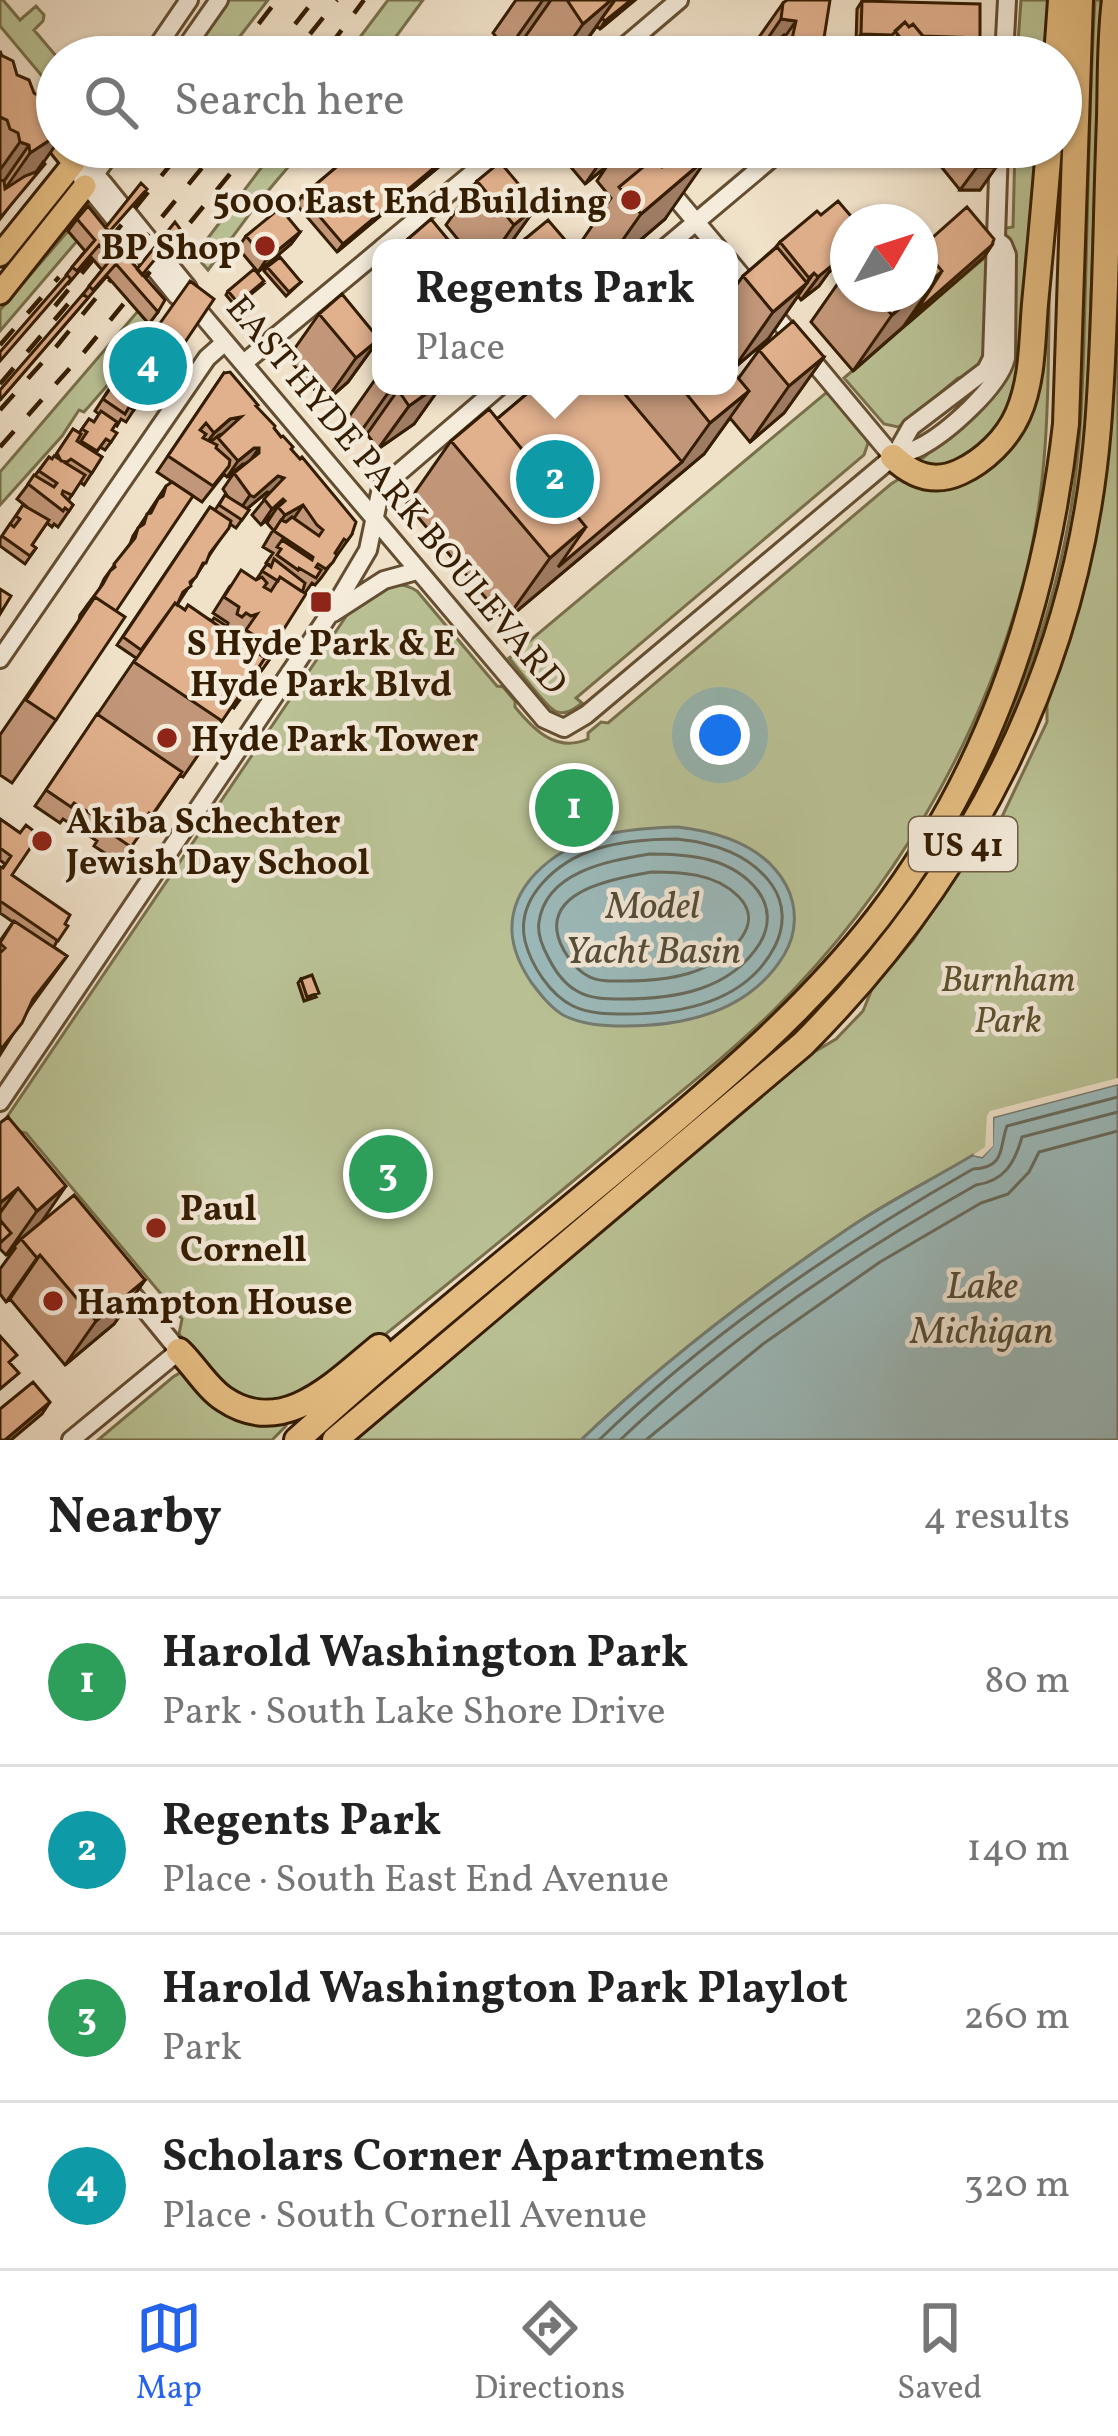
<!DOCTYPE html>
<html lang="en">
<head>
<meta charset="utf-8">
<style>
  :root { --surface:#fff; --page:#f2f2f2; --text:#222; --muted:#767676; --line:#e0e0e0; --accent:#2563eb }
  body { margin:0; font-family:Vollkorn,serif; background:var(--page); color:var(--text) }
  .compass { position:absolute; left:830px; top:204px; width:108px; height:108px; border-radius:50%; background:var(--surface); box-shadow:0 3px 9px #0004; rotate:51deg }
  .you { position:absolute; left:720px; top:735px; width:42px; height:42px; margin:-30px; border:9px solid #fff; border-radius:50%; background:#1a73e8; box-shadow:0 0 0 18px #1a73e833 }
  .badge { display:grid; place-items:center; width:78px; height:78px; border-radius:50%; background:var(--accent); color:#fff; font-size:39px; font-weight:700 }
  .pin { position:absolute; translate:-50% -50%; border:6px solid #fff; box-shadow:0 3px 12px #0006 }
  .popup { position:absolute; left:372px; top:239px; width:366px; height:156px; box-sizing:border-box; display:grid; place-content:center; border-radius:24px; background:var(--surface); filter:drop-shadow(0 3px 9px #0005); font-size:39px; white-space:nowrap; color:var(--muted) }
  .popup b { font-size:45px; color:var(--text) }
  .popup::after { content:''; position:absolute; left:50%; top:100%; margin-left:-24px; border:24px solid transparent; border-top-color:var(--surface) }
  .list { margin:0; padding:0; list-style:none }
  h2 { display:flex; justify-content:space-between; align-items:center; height:156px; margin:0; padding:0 48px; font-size:51px }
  h2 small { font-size:39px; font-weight:400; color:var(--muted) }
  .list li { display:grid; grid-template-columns:78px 1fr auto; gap:36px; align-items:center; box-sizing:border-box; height:168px; padding:0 48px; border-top:3px solid var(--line) }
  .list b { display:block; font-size:45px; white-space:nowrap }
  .list p { margin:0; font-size:39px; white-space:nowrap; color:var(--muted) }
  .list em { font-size:39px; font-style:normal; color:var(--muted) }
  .icon { flex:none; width:66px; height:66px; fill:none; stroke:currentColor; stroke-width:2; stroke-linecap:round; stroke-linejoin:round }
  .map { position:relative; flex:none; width:1118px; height:1440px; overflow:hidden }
  .search { position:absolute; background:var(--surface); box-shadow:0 3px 9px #0004; left:36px; right:36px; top:36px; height:132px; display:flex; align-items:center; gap:30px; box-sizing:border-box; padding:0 42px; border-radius:66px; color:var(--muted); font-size:45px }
  .sheet { height:828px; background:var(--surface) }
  nav { display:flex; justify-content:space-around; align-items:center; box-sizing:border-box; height:168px; border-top:3px solid var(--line); background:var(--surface); font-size:33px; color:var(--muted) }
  nav a { display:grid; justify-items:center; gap:6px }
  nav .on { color:var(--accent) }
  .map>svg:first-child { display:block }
</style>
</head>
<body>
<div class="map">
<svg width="1118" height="1440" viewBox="0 0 1118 1440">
  <rect width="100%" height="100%" fill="#f0e1c9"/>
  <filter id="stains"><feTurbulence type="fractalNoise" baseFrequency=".00167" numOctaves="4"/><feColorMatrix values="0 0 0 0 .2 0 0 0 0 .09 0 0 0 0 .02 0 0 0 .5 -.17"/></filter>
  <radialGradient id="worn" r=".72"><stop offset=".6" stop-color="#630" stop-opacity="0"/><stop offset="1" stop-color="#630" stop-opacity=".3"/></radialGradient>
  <!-- green -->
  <path fill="#bac396" stroke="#78704b" stroke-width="3" d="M0,0H3L20,20L36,6L44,15L43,21L34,30L57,57V94L0,26Z
    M227,0H268L224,57H189Z
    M388,0H423L381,57H345Z
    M1021,0H1055L1050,57H1017Z
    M1095,0H1101L1087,419C1074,547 1043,676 980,789L978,788C1020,703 1052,614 1069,520C1082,448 1083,375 1085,302C1088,201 1089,100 1095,0Z
    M277,147H305L257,204L208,270L195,255Z
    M1015,147H1041L1018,386L995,434L966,459L936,468L918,462L981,410L988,396L1000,229L1013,227Z
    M1118,205V1084L993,1117V1146L982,1157L973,1156C933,1179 890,1200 852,1226C757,1290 664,1361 581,1440H352L809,1055L836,1039L863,1011L872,989L913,940L979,841L999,823L1047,722V699L1079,606L1103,489L1114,364Z
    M1050,222C1047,343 1055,466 1023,584C979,746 892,892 774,1010C722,1061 663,1105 608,1152C508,1236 407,1317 305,1399L280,1409L227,1392L179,1334L182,1319L26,1133L14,1130L7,1121V1117L347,615C366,595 390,574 417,591L497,686L503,687L515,701V707C534,730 556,753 588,739V733L601,722L608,723L891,484L899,479L1005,446Z
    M68,231L77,241L0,331V310Z
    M990,253L985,365L967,378H958L906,422L898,427L884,424L844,378Z
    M138,311L155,331L84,412L79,410L62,436L0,505V472Z
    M827,392L865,437L868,443L864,455L576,698L582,703C574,709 566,716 555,711C545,706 518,669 509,658Z
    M183,1371C217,1404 235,1431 286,1423V1426L272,1440H98L173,1377Z"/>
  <!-- water -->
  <path fill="#9cbcbe" stroke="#737c72" stroke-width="3" d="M678,827C720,832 765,846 786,885C798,908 797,933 784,955C750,1011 687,1026 625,1026C604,1026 582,1025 563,1015C550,1007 540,994 531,982C521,967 513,950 512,932C511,910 520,890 535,874C573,834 626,828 678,827Z
    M1118,1084V1440H581C664,1361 757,1290 852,1226C891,1200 933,1179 973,1155L982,1157L992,1146L993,1117Z"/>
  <!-- pier -->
  <path fill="#f0e1c9" d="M1118,1078V1084L993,1117V1146L982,1157L973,1155L985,1147L987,1116L990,1111Z"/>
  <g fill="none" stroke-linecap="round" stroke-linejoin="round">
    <!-- shore -->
    <path stroke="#686c5f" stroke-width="3" d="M677,839C714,843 750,854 772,885C785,904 785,926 775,946C747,1001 683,1014 626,1014C609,1014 589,1014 573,1006C550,995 531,965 525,941C515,897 558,861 596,849C622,841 650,839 677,839Z
      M649,854C689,854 732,857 758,891C770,907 770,926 760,943C730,991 674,999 622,999C607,999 590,999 577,991C564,984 554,969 548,957C542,946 537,934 539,922C546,871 609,861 649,854Z
      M651,872C681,872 715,873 738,896C751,909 752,922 742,937C715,975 667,981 625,981C613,981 598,982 588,976C574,969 559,947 557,931C551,888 622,877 651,872Z
      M599,1440C710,1333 839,1245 973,1169C1006,1168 999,1147 1007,1126L1118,1097
      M620,1440C724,1341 852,1255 976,1185C1005,1181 1015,1162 1022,1137L1118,1112
      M646,1440L763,1344L880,1262L981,1203L1008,1194L1029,1172L1039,1152L1118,1131"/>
    <!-- minor casing -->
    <g stroke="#644e32" stroke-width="22">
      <path id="minor" d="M150,57L189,0
        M179,57L219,0
        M612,57L679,0
        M1004,57L1007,0
        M74,163L95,174L103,183L188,288L187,297L544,719L564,728L586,715L893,457C902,454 912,451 920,447C947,433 999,387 1006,358L1007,255L1003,245L994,238
        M82,179L177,296L187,297
        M90,181L115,147
        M664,184L718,248
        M382,248L504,147
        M665,248L785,147
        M729,261L893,457
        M244,363L381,249
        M894,457L911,427L986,370L992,358L999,147
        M333,613L384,580L417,571
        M0,659L207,358L225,342
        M0,1102L335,606L368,550L381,488L500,386
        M71,1440L179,1351L120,1279"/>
    </g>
    <!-- major casing -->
    <g stroke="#351d00" stroke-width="27">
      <path id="major" d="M0,255L74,163L61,147
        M0,293L85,186"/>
    </g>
    <!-- highway casing -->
    <g stroke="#351d00" stroke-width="30">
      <path id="highway" d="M1057,57L1061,0
        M893,457C913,476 934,484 960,472C984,461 1007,439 1018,414C1033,380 1032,340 1035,304C1040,252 1045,199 1049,147
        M179,1351C194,1365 207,1388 224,1399C283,1439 335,1383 379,1347
        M297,1440C403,1344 514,1255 623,1164C714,1088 805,1012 878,918C989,774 1046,603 1066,424L1080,0
        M335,1440L803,1044C971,875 1079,667 1098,427C1106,324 1106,221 1110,118C1111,79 1110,39 1115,0"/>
    </g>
    <!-- minor -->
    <use href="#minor" stroke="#f5ecdc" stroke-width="16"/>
    <!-- major -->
    <use href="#major" stroke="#e8c084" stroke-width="21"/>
    <!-- highway -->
    <use href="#highway" stroke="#e8c084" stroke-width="24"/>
    <!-- rail -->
    <path stroke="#351d00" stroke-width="4.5" stroke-dasharray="21 21" stroke-linecap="butt" d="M310,34L337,0
      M329,47L364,0
      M233,57L277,0
      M269,57L314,0
      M305,57L331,24
      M55,306L185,147
      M0,345L59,277
      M0,384L74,297
      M0,410L56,347L219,147
      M0,447L85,351L252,147"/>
  </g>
  <!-- wall -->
  <path fill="#c29779" stroke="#351d00" stroke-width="3" fill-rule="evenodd" d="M516,0H635L600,29L597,26L580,49L571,57H528L530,52L527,48L530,43L525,37L507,51L493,33Z
    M862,1L980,38L974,46L930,44L940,57H880L878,54L886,43L856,42L857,9Z
    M783,3L821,57H745Z
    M0,51L43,162L0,219Z
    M554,147H702L665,219L631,248H577L611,198L597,181L607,166L585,184Z
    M930,147H996V167L980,190H960L935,159L936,157Z
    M441,165L337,252L296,204L302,196Z
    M477,181L537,206L507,248H465L446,225Z
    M821,215L848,222V268L842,274L835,267L829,272L819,286L801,300L798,296L768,339L734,368L729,362V295L743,276L775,248L780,242Z
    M77,219L106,227L112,232L120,249L143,275L158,312L149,324L107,276L0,400L102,270L91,257L69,283L66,275L85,251L68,231Z
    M300,232L291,244L258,272L238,248L246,236Z
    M408,239L455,248H401Z
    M525,239L572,248H519Z
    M992,245L984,257L853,371L811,322L848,269V294H920L922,247Z
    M267,267L301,282L286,296L264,271Z
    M262,285L236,307L226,295L228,291Z
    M319,314L379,339L348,382L325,402L288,358Z
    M146,343L173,360L142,404L139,402L126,422L121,419L117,426L115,424L112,430L111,442L105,450L100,447L96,453L102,457L84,485L80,482L68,501L73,505L58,527L54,524L52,527L47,523L32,545L36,548L25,564L0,546V539L10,524L23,505L27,507L17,499L49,457L52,459L55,456L73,429L79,433L89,419L94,422L99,414L95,411L111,386L123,376Z
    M759,350L824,357L784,413L750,442L730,418L704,454L505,621L407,504L451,441L497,419L536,386H729L738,379Z
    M224,373L256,407L291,449L352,534L321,578L315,585L312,583L305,593L265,657L269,660L234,708L232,706L183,777L180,775L120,863L94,846L97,841L63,819L60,823L35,806L136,658L117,645L210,507L215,510L225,495L228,497L223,489L234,473L245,464L227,477L224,474L202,502L157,472ZM267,492L270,493L252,515L261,525L272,515L267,523L273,530L263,547L273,553L266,563L270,565L267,564L256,580L230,586L213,613L228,623L227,627L185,610L177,605L230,524L236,528L249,510L247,509Z
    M381,375V386H441L414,424L378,449L367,434L357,437L346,421L377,377Z
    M166,486L116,611L56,720L12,783L0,775V735L79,620L80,615L99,590L104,579L130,544L133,536Z
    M0,819L20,833L12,875L65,924L54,947L67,956L30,1007L0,1055V941L13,922L0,913V867L2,868L5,864L0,860Z
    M301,979L316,997L304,1001L298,983Z
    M8,1117L40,1223L145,1280L114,1324L65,1365L10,1299L6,1302L0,1294V1269L16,1247L6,1255L0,1249V1123Z"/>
  <!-- shaded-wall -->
  <path fill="#9e7b63" stroke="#351d00" stroke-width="3" d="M543,0H551L525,37L507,51Z
    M611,0H615L580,49L571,57H560L583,24Z
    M631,0H635L600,29L605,21Z
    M781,19L796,21L772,55L773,51L770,47L764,57H755Z
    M861,34L892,35L886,43L856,42Z
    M898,35L980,38L974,46L893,43Z
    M57,138V143L31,180L0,196L30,153L50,140Z
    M20,142L29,145L0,187V170Z
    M611,147H620L607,166L585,184Z
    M709,156L665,219L631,248H617L641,214Z
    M447,157L441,165L337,252L343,244Z
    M977,167H996L980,190H960Z
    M537,206L507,248H498L514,225Z
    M300,232L291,244L258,272L266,260Z
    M992,245L984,257L907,324L916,312Z
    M848,246L835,267L829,272L819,286L801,300L832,259Z
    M942,271L903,327L853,371L892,315L916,294H920V291Z
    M814,273L768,339L734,368L773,312L802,288Z
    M379,339L348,382L325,402L356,358Z
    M824,357L784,413L750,442L789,386Z
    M437,386H441L414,424L378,449L409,406Z
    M398,390L367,434L357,437L388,393Z
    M749,391L704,454L505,621L550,558L586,527L682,462L710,423Z
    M241,417L229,432L219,435L203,448L214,433L230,419Z
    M254,448H259L248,464H243L227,477L238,461Z
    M278,476L284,478L273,493L267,492L243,512L239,511L250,495Z
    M283,499L272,515L261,525L272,509Z
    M303,505L292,521L274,531L285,515Z
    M66,1186L36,1230L21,1239L6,1255L37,1211Z
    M18,1188L0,1213V1203Z
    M40,1255L10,1299L6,1302L37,1258Z
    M145,1280L114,1324L65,1365L96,1321Z
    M50,1402L42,1414L11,1440H5Z"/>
  <!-- building -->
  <path fill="#e1b08d" stroke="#351d00" stroke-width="3" d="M567,0H611L583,24Z
    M615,0H631L605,21L602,18Z
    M787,0H830L821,57H774L771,53L773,51L770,47L784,35L787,39H792L796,21L781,19L783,3Z
    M862,1L980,4V38L923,36L913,24L909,27L905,22L892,35L861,34Z
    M905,22L909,27L913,24L940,57H903L891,42L899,36L895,31Z
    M0,51L1,55L13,61L17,75L29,80L34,93L45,100L49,112L57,117V138L50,140L30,153L29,145L20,142L18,133L10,129L7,120L0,117Z
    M360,147H439L447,157L343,244L302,196Z
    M665,147H702L709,156L641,214L619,187L654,158L662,167L674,157Z
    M960,147H996V167H977Z
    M43,162L45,164L0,218V180L4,181L5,189L25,176L36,172Z
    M500,162L537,206L514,225L477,181Z
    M141,183L147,189L109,232L106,227Z
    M838,201L856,222H848V246L832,259L835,263L818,277L814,273L809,278L780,242L817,211L821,215Z
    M88,206L109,232H115L123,241L120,249L165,300L158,312L116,264L93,290L89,286L111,259L99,245L77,271L72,267L95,240L77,219Z
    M967,207L994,239L992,245L916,312L942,271L922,247Z
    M280,208L300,232L266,260L246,236Z
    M431,219L455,248H416L408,239Z
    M548,220L572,248H533L525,239Z
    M175,222L180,229L142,275L137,269Z
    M920,245L942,271L920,291Z
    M777,247L807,283L773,312L743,276Z
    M280,257L301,282L289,292L267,267Z
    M254,269L264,281L238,303L228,291Z
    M67,275L71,279L0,361V352Z
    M190,281L214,299L173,360L146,343Z
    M83,294L88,298L0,400V390Z
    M342,294L379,339L356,358L319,314Z
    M874,294H916L892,315Z
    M793,321L824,357L789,386L759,350Z
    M729,367L749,391L710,423L680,386H729Z
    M230,372L258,405L256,406L275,426L274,428L281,437L283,436L293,447L291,449L300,459L302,457L356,522L352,534L347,541L344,539L335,553L337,555L333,562L326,569L318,564L316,567L321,570L316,578L299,568L298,570L277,555L281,549L277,547L282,540L312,560L313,557L274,531L281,520L286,522L292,517L319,536L323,530L317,525L303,505L285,515L278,507L285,501L283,499L272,509L264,499L284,478L278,476L254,497L250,495L234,473L259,453V448H254L238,461L218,438L241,417L230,419L214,433L206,423L200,430L206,434L203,438L217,445L216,448L230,460L229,466L213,486L168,456L224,373Z
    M120,374L142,389L137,396L141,399L134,410L129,407L125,414L103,399Z
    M382,386H437L409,406L398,390L388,393Z
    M536,386H618L682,462L558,567L586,527L497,419Z
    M489,409L586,527L550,558L451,441Z
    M101,411L117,422L112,430L117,433L111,442L106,439L97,451L81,441L87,432L82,429L89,419L94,422Z
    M73,429L81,434L77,441L102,457L92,473L71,459L67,462L61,461L57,453Z
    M54,456L85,475L72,495L63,491L62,494L73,505L69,511L65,508L63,511L28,484L34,475L54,487L57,483L39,471L49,457L52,459Z
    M172,482L193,496L116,611L95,597L85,611L86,607L103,584L110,571L115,567L114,564L135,538L138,528L144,524L147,514L151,513L158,499L163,496L166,486Z
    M225,495L249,510L242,520L219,505Z
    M23,505L49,520L32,545L36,548L30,556L2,536L10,524L14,527L20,519L16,516Z
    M210,507L231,521L229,528L210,553L206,563H203L196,577L190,582L191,586L183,592L177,605L175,603L141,650L123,637Z
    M274,559L305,583L303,590L301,591L280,577L278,581L262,571L267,564L271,567Z
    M241,570L256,580L262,577L267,583L264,587L271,591L280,577L306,594L275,643L273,642L270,646L246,630L257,614L251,616L246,613L242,617L237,614L239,607L224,597Z
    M0,589L11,596L0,614Z
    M95,597L125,617L56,720L26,700Z
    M175,603L185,610L188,605L265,658L222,721L134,662Z
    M207,618L212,621L214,618L264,650L261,654L269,660L262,670L259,667L265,658Z
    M253,676L255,678L242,696L240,694Z
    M97,714L182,772L152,815L149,813L140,828L143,830L131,847L106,830L108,825L74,803L71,807L46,790Z
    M0,819L20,833L26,825L39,835L12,875L70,915L65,924L68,926L58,941L0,901V867L3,868L11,856L0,848Z
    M14,921L67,956L33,999L22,1023L2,1048L0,1046V953L5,948L0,943Z
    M312,975L319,993L307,997L301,979Z
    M8,1117L66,1186L37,1211L18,1188L0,1203V1123Z
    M74,1195L145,1280L96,1321L40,1255L37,1258L21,1239Z
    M0,1220L11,1233L0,1243Z
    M0,1336L17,1355L9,1362L19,1373L0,1389Z
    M33,1382L50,1402L5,1440H0V1409Z"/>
  <!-- markers -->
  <g fill="#8f2418" stroke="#f5ecdc" stroke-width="4.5">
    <circle cx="631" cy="200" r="12"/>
    <circle cx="265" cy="246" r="12"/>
    <rect x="309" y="590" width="24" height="24" rx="6"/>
    <circle cx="167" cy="738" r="12"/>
    <circle cx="42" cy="841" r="12"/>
    <circle cx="156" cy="1228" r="12"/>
    <circle cx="53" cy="1301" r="12"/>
  </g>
  <g text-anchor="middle" stroke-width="9" stroke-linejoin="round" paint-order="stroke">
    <!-- shield labels -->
    <rect fill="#f5ecdc" stroke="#6f5b42" stroke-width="3" x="909" y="817" width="108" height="54" rx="9"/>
    <g font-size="33" font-weight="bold" fill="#351d00">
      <text x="963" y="856">US 41</text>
    </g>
    <!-- poi labels -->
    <g font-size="36" font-weight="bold" fill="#351d00" stroke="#f5ecdc" text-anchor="start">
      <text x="607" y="213" text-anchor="end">5000 East End Building</text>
      <text x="241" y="259" text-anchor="end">BP Shop</text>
      <text x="321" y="655" text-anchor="middle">S Hyde Park &amp; E<tspan x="321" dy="41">Hyde Park Blvd</tspan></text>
      <text x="191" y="751">Hyde Park Tower</text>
      <text x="66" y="833">Akiba Schechter<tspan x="66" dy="41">Jewish Day School</tspan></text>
      <text x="180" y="1220">Paul<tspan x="180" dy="41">Cornell</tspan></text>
      <text x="77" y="1314">Hampton House</text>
    </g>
    <!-- street labels -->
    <g font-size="36" fill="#351d00" stroke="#f5ecdc">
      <text transform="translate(398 494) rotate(50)" y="13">EAST HYDE PARK BOULEVARD</text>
    </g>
    <!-- park labels -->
    <g font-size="36" font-style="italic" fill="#5d4f2d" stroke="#f5ecdc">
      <text x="1008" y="991">Burnham<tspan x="1008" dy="41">Park</tspan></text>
    </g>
    <!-- water labels -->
    <g font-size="39" font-style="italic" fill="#544d39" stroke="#f5ecdc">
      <text x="653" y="918">Model<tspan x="653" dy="45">Yacht Basin</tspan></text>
      <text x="982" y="1298">Lake<tspan x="982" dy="45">Michigan</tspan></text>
    </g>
  </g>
  <rect width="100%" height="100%" filter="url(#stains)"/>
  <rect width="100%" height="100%" fill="url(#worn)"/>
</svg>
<svg class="compass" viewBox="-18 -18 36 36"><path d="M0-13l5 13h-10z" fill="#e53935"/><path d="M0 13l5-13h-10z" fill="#767676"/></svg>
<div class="you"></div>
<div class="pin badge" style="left:574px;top:808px;background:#2e9e5b">1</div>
<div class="pin badge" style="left:555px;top:479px;background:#0f9aa8">2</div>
<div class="popup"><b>Regents Park</b>Place</div>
<div class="pin badge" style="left:388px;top:1174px;background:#2e9e5b">3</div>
<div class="pin badge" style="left:148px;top:366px;background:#0f9aa8">4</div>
<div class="search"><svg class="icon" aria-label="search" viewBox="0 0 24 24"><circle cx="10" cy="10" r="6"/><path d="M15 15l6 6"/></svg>Search here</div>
</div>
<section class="sheet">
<h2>Nearby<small>4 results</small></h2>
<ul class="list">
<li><span class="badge" style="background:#2e9e5b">1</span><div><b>Harold Washington Park</b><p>Park · South Lake Shore Drive</p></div><em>80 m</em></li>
<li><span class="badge" style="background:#0f9aa8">2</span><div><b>Regents Park</b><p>Place · South East End Avenue</p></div><em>140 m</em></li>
<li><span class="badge" style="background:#2e9e5b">3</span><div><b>Harold Washington Park Playlot</b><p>Park</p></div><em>260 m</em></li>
<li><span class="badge" style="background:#0f9aa8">4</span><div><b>Scholars Corner Apartments</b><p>Place · South Cornell Avenue</p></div><em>320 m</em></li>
</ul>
</section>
<nav>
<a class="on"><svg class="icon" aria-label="map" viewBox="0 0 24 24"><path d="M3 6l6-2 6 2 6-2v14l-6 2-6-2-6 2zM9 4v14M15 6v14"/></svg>Map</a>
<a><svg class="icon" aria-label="directions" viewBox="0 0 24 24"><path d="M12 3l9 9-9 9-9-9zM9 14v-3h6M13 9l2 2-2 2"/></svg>Directions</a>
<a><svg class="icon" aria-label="saved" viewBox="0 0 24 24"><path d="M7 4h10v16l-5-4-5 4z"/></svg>Saved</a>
</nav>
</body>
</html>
